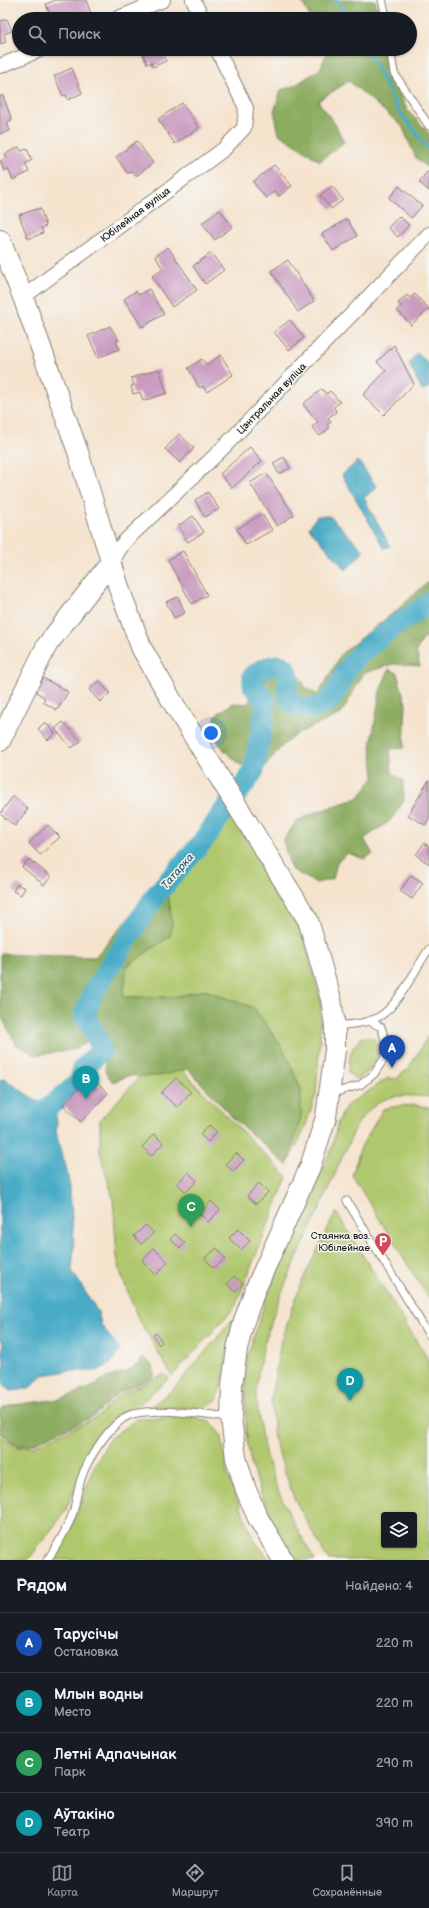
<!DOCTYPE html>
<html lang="ru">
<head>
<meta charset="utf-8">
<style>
  :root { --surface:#171b24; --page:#242831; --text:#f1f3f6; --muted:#9ea1a6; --line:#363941; --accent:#8c9099 }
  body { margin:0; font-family:"Balsamiq Sans",sans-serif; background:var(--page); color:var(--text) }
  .controls { position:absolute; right:12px; bottom:12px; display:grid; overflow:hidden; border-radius:4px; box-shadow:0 1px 3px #0004 }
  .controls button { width:36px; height:36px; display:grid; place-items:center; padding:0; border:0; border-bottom:1px solid var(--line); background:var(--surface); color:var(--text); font:20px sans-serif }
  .you { position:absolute; left:211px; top:733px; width:14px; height:14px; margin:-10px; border:3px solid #fff; border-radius:50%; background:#1a73e8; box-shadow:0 0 0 6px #1a73e833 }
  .badge { display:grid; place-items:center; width:26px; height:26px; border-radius:50%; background:var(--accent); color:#fff; font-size:13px; font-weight:700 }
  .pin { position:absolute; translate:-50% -33px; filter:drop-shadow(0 1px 2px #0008) }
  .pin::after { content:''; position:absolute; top:21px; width:14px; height:12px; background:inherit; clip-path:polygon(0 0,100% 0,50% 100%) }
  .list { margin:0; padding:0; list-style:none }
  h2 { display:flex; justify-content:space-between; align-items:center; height:52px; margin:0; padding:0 16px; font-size:17px }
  h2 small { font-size:13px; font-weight:400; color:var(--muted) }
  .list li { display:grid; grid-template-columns:26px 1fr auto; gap:12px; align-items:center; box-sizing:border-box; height:60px; padding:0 16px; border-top:1px solid var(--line) }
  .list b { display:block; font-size:15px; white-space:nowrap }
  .list p { margin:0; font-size:13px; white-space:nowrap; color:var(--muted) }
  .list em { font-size:13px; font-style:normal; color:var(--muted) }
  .icon { flex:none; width:22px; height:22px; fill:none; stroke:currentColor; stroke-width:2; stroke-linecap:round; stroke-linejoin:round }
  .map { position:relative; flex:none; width:429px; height:1560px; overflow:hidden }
  .search { position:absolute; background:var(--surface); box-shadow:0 1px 3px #0004; left:12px; right:12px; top:12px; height:44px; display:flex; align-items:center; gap:10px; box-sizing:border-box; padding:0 14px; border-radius:22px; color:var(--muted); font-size:15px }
  .sheet { height:292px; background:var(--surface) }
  nav { display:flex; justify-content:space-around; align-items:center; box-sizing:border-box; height:56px; border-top:1px solid var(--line); background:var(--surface); font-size:11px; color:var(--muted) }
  nav a { display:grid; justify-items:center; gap:2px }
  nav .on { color:var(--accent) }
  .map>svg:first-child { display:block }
</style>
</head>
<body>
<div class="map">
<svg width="429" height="1560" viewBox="0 0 429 1560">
  <rect width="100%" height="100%" fill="#f6f6f2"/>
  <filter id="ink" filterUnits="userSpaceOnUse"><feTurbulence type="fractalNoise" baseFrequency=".025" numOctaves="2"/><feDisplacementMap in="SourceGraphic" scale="8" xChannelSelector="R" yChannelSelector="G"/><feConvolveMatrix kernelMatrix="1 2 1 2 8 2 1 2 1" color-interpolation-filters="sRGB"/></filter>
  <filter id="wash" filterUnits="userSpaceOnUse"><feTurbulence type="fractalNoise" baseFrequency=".012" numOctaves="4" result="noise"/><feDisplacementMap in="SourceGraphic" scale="16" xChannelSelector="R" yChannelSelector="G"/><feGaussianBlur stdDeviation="0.9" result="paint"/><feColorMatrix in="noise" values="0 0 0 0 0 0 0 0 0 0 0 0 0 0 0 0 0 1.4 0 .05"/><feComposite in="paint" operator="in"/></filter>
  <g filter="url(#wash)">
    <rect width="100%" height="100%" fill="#f5e3ce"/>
    <!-- green -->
    <path fill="#b0c86d" stroke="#667244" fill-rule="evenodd" d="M232,817L273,878L302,932L321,1002L320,1038L316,1095L304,1130L287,1165L301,1117L206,990L173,997H123L127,966L170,936L172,924L168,893Z
      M429,1034V1097C393,1094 381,1094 358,1123C343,1154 330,1186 316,1217C290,1273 260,1331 256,1394C256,1402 258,1410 259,1418C264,1471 289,1516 315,1560H297L278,1536L265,1505L251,1464L246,1432L245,1397L247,1358L268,1292L332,1147L338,1122L346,1106L388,1078L396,1079L409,1068Z
      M363,1037L375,1038C381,1059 376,1069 356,1079L348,1073C349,1057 350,1047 363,1037Z
      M163,1051L287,1177L235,1307L172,1376L137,1316L121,1274L117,1257L113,1198L100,1152V1120Z
      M416,1105L429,1108V1299L352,1175L361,1147L383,1109L398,1106Z
      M336,1212L429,1361V1560H328L294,1498L274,1440L271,1398L281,1341L302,1281ZM384,1515H414V1545H384Z
      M233,1319L223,1380L217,1400L203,1408H148L174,1389Z
      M165,1374L169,1378L142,1402L115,1417L89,1453L65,1512L28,1560H0V1436L18,1447H32L97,1417L119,1395Z
      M192,1417L211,1421L222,1437L227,1473L254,1540L270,1560H51L72,1526L92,1471L110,1438L137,1419Z"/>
    <!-- forest -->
    <path fill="#8cac60" stroke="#54643e" d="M301,0H375L380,19H311Z
      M325,49H387L392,78L407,110L429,133V169L416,158L402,126L349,81L318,101L335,124L344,142L320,161L279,134L274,111L281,90L294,86L320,69L327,53Z
      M429,581V635L423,639L416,651L420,666L393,664L364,673L341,714L298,733L281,747L265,766L244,768L225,751L211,732L216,715L233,703L247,704L266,679L291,663L306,688L318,695L342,653L397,610Z
      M389,669L397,673L406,704L404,748L390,749L392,773L403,780L404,801L390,821L364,839L373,854L364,859L348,853L337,862L333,879L316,883L291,869L283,841L295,823L313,813L358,798L374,778L371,746L380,691Z
      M166,875L172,924L170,936L127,966L123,997H173L206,990L254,1008L283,1048L301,1089V1117L287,1165L234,1119L188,1069L159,1076H128L113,1082L105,1072L108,1035L88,1042L72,1050L35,1055L16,1044L0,1014V954L95,957Z
      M143,1358C151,1362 155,1368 154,1377L118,1393L94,1416L30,1445L19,1446L0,1433V1410L12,1405L60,1399L92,1387L104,1379L131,1370Z"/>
    <!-- water -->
    <path fill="#48acc7" stroke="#326472" d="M417,353L429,364V387L422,391L409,364Z
      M358,461L377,487L364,498L390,546L384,548L342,475Z
      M317,516H330L364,551L346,570L309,528Z
      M5,1079L26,1094L55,1111L57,1122L56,1131L60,1150L66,1166L70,1188L74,1247L72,1271L98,1312L101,1325L120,1350L110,1364L97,1371H70L42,1375L29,1389L10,1391L0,1380L5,1364L2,1352L3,1343L0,1338V1080Z"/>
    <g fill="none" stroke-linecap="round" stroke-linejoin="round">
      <!-- stream -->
      <path stroke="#48acc7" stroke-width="3.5" d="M336,0L351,19
        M367,49L399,111L429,150"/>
      <!-- river -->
      <path stroke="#48acc7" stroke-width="21" d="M30,1130L48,1108L79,1083L83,1068L101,1051L96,1035L84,1015L94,991L155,896L204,840L223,812L245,784L254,770L265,710L264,699L253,686V676C262,667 287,656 289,677C290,680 287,684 287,688C286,704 300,709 314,708C336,706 339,679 351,664C372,639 403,622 429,602"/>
    </g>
    <g id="blocks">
      <!-- building -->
      <path fill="#ca9cc1" d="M56,0H86L92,16L84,19H51L46,4Z
        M7,19L12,31L4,34L6,42L0,44V21Z
        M141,49H172L173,52L164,56L166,61L153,67L151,62L147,64Z
        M72,68L82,93L68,100L66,95L63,96L54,76Z
        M0,96H3L12,120L7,122L10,131L0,134Z
        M182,103L199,128L175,144L158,119Z
        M137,141L153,163L136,176L133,172L127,173L116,157Z
        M19,147L21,151L27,149L32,160L25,164L29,172L13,180L8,169L4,171L0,161L7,158L5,154Z
        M274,165L292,186L279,196L275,191L266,198L253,182Z
        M427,172L429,173V191L419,182Z
        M332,186L343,200L331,209L320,195Z
        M399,186L422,206L411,218L389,198Z
        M40,208L46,226L41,228L43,233L28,239L19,215Z
        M220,210L232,227L215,240L202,223Z
        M399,216L409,225L398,237L388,228Z
        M347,219L357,236L333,251L322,234Z
        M168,247L197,290L172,307L152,276L163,269L155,256Z
        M211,253L224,270L205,284L193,266Z
        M288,260L314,301L298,312L271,271Z
        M149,289L164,314L142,327L124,299L136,291L139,295Z
        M415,294L429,309L411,325L397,310L402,306L398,303L407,295L410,298Z
        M290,320L304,338L289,350L274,332Z
        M110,326L119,340L116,341L119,349L98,358L88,336Z
        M394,345L414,384L384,415L363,395L386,371L377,362Z
        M221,355L233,375L207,392L203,386L200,388L188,368L202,359L206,365Z
        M159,369L167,393L143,401L140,392L133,394L131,386L134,385L131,378Z
        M322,389L326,394L330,391L340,402L334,407L336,412L328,418L331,422L327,425L329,428L320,436L312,427L318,422L303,404Z
        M179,434L194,448L180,463L165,449Z
        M250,447L262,461L232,488L220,474Z
        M284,457L290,468L279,474L273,463Z
        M266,473L294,515L277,526L250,483Z
        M208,492L219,509L205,517L195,500Z
        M262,514L272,530L246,545L237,529Z
        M193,516L204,532L188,542L178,526Z
        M183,551L207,595L192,604L168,560Z
        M178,597L185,613L174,618L166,602Z
        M43,678L68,692L57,710L43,702L45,698L35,691Z
        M99,681L110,693L100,702L89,690Z
        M45,722L55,733L48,740L38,729Z
        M63,722L81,741L72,748L55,729Z
        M429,780V819L425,825L408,815Z
        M13,796L28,809L15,826L0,814Z
        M48,825L60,837L40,855L29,843Z
        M424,843L429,846V864L416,855Z
        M29,859L51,877L44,885L22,867Z
        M411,875L423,883L412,899L400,891Z
        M17,884L25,888L21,895L13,891Z
        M90,1077L108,1093L81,1122L63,1105Z
        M176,1078L191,1092L177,1107L161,1093Z
        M209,1125L217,1132L208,1142L200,1134Z
        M154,1134L163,1143L151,1156L142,1147Z
        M236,1153L244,1160L233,1171L225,1164Z
        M188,1172L197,1181L186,1192L177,1184Z
        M259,1183L268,1192L256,1204L247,1196Z
        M211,1201L220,1210L208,1222L200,1214Z
        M146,1225L154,1233L141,1244L134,1236Z
        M238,1229L250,1241L241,1250L229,1238Z
        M175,1234L185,1243L180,1248L170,1239Z
        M154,1248L168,1262L156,1275L142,1261Z
        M217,1248L225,1259L213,1268L205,1258Z
        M234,1276L243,1284L235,1292L227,1284Z
        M156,1333L162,1342L159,1345L153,1335Z"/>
    </g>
  </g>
  <g filter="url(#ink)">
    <use href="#blocks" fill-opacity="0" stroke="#888075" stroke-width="1"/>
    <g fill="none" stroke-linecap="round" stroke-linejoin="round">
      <!-- lane casing -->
      <g stroke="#888075" stroke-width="9">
        <path id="lane" d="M382,0L387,19
          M390,49L394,73L429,126
          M336,1026C351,1024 370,1024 383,1014C400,1002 417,966 429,949
          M330,1094L360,1085L374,1074L384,1059L386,1051L384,1036L381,1027L369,1021
          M347,1201L429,1335
          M47,1560C56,1548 70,1524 74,1509C76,1499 78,1489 81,1479C87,1460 112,1419 133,1414C159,1407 203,1415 230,1418"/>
      </g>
      <!-- street casing -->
      <g stroke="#888075" stroke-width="16">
        <path id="street" d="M193,0L203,19
          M116,19L163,0
          M0,66L42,49
          M23,297L224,149L244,128L246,108L217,49
          M112,561L124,542L220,451L429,234"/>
      </g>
      <!-- secondary casing -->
      <g stroke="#888075" stroke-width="22">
        <path id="secondary" d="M0,240L23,297L78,452L120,591L142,649L175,706L308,920L331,999L335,1026V1050L326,1117L310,1167L255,1290L244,1321L237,1349L232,1385L231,1418L236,1458L246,1490L258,1518L283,1560
          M0,741L47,645L112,561"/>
      </g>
      <!-- lane -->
      <use href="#lane" stroke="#fff" stroke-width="7"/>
      <!-- street -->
      <use href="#street" stroke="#fff" stroke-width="14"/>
      <!-- secondary -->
      <use href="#secondary" stroke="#fff" stroke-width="20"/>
    </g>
  </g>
  <!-- icons -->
  <defs>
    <g id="parking-pin" transform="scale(0.9)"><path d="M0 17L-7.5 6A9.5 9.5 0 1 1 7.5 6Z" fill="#d1495b" stroke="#f6f6f2"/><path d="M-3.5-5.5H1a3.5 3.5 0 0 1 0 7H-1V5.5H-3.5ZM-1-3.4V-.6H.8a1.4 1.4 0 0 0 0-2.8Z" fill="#fff"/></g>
  </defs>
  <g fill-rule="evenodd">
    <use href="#parking-pin" x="383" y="1241"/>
  </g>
  <g text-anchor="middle" stroke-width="3" stroke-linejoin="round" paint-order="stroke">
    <!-- street labels -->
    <g font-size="10" fill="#1c1c1c" stroke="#f6f6f2">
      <text transform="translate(135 214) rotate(-37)" y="4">Юбілейная вуліца</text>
      <text transform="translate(271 398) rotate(-46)" y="4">Цэнтральная вуліца</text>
    </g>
    <!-- poi labels -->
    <g font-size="10" fill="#1c1c1c" stroke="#f6f6f2" text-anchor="end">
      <text x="370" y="1239">Стаянка воз.<tspan x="370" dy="12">Юбілейнае</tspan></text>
    </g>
    <!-- water labels -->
    <g font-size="11" font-style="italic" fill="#305d69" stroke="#f6f6f2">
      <text transform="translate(177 871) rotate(-49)" y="4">Татарка</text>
    </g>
  </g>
</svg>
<div class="controls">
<button><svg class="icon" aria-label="layers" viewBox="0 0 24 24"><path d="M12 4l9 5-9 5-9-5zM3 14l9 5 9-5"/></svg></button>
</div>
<div class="you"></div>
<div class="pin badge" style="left:392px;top:1068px;background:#1a4fb4">A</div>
<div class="pin badge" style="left:86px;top:1099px;background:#0f9aa8">B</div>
<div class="pin badge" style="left:191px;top:1227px;background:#2e9e5b">C</div>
<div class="pin badge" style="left:350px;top:1401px;background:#0f9aa8">D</div>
<div class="search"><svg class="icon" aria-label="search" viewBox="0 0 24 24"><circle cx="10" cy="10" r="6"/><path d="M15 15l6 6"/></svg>Поиск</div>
</div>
<section class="sheet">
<h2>Рядом<small>Найдено: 4</small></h2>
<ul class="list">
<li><span class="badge" style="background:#1a4fb4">A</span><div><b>Тарусічы</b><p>Остановка</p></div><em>220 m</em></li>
<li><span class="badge" style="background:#0f9aa8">B</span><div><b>Млын водны</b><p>Место</p></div><em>220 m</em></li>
<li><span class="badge" style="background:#2e9e5b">C</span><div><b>Летні Адпачынак</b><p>Парк</p></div><em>290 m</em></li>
<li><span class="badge" style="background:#0f9aa8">D</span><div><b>Аўтакіно</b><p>Театр</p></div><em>390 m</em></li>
</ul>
</section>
<nav>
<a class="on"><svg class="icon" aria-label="map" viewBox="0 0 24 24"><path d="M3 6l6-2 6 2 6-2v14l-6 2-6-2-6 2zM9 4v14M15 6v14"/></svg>Карта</a>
<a><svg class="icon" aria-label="directions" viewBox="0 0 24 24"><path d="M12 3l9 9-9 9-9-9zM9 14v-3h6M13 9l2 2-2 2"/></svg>Маршрут</a>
<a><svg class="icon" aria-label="saved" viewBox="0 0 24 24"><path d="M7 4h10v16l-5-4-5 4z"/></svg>Сохранённые</a>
</nav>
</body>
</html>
